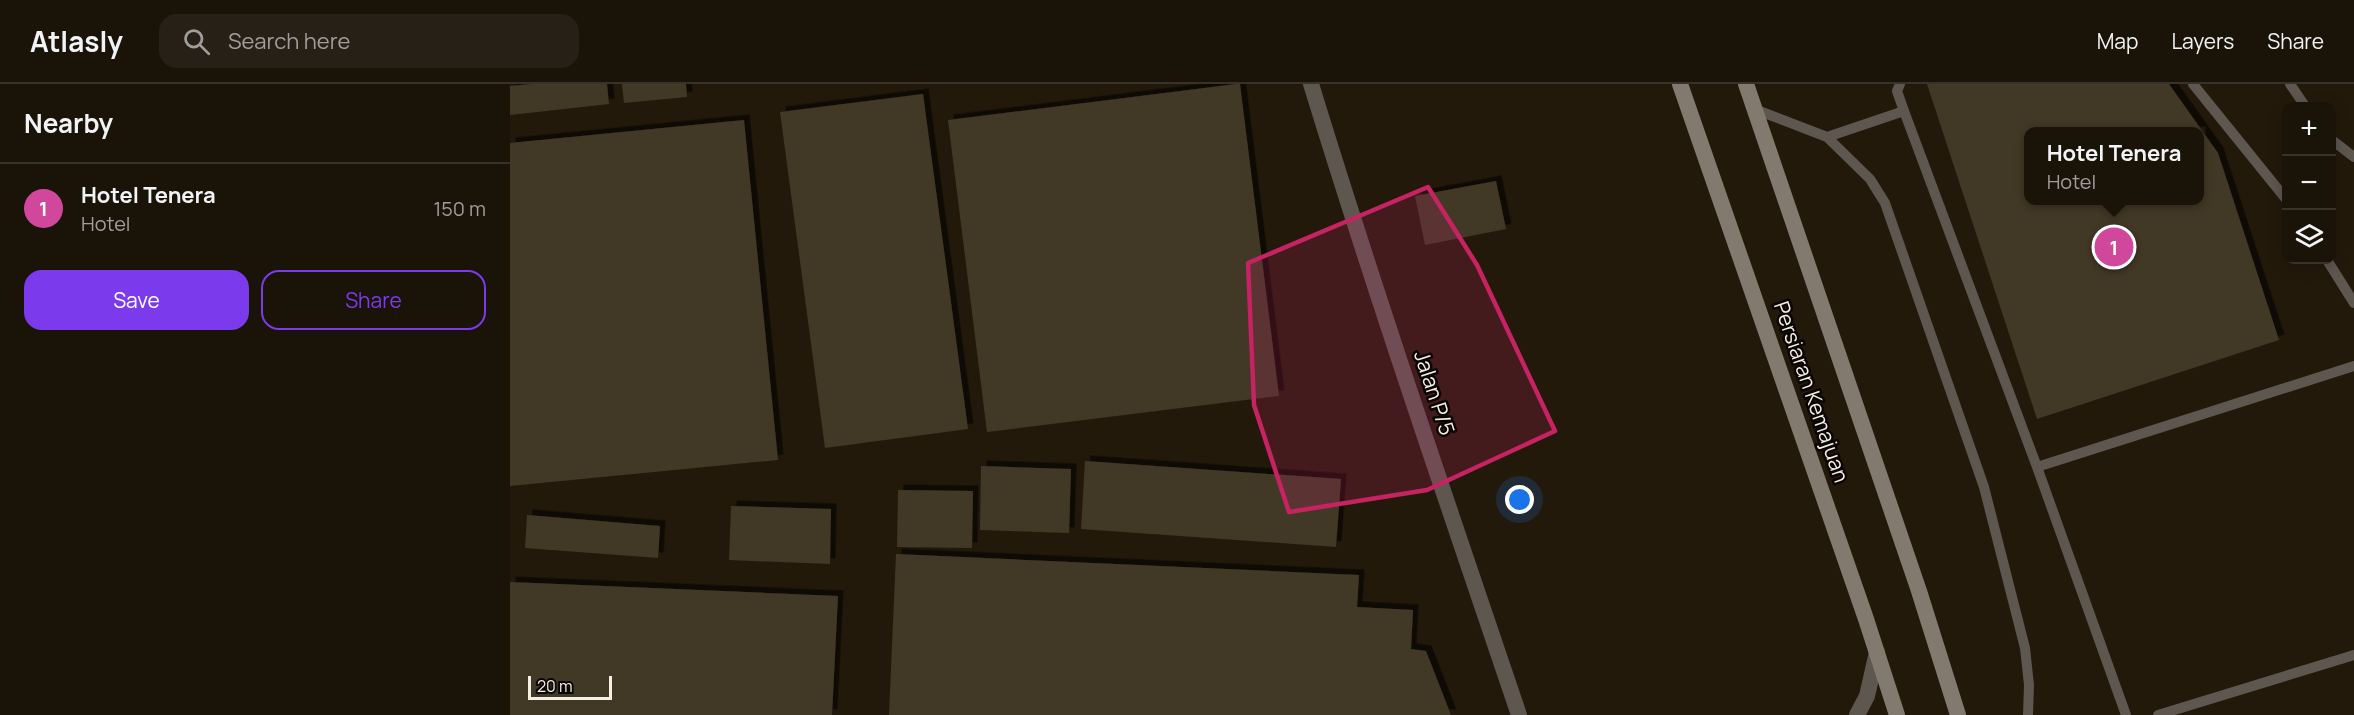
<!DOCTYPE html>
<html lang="en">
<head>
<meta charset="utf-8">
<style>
  :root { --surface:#1a1308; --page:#272016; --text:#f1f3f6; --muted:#9f9e9c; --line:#383229; --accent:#7c3aed }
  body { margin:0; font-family:Manrope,sans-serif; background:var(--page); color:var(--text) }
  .controls { position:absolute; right:18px; top:18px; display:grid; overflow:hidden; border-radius:12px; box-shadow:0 3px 15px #0003 }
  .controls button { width:54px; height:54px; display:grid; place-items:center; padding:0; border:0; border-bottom:2px solid var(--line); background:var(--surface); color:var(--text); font:30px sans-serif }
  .scale { position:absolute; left:18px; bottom:15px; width:84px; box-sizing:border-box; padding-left:6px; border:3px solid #f6efe6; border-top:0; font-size:16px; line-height:21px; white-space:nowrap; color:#f6efe6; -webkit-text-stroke:4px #090502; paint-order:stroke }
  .you { position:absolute; left:1010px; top:416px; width:21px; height:21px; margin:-15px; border:4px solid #fff; border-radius:50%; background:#1a73e8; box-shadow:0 0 0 9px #1a73e833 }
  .badge { display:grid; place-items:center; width:39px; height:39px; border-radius:50%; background:var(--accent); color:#fff; font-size:20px; font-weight:700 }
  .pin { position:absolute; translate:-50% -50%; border:3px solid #fff; box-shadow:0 2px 6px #0006 }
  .popup { position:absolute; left:1514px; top:43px; width:180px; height:78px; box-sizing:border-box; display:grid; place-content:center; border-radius:12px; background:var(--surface); filter:drop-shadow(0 2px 4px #0005); font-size:20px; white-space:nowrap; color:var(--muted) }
  .popup b { font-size:22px; color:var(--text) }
  .popup::after { content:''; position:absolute; left:50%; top:100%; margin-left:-12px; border:12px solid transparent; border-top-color:var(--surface) }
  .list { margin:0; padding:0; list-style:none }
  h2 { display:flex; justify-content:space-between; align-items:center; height:78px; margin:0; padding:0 24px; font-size:26px }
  h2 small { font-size:20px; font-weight:400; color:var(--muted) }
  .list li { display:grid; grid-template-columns:39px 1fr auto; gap:18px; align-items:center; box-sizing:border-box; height:90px; padding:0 24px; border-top:2px solid var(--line) }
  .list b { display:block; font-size:22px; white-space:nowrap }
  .list p { margin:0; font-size:20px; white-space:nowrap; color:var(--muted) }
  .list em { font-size:20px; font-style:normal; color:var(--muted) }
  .actions { display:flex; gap:12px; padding:18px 24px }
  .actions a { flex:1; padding:14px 0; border:2px solid var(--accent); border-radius:18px; text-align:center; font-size:21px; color:var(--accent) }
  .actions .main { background:var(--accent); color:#fff }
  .icon { flex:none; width:33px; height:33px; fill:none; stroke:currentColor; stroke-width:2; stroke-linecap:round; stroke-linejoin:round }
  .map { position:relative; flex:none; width:1844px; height:631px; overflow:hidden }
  header { display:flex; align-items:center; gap:36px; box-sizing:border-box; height:84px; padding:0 30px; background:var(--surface); border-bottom:2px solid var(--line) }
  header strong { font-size:28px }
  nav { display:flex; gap:33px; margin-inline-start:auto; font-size:21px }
  .search { width:420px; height:54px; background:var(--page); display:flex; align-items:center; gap:15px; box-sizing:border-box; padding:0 21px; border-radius:18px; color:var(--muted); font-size:22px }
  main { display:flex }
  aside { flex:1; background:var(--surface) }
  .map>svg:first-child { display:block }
</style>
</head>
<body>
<header>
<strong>Atlasly</strong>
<div class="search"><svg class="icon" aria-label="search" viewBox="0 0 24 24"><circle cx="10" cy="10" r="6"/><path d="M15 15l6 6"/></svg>Search here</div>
<nav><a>Map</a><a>Layers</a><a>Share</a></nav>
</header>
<main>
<aside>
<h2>Nearby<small></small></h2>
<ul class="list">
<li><span class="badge" style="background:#d1479c">1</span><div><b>Hotel Tenera</b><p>Hotel</p></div><em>150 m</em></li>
</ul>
<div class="actions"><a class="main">Save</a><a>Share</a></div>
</aside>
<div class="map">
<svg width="1844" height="631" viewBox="0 0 1844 631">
  <defs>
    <filter id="shadow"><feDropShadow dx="5.5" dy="-5.5" stdDeviation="0" flood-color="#0009"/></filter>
  </defs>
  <rect width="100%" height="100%" fill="#23190b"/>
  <!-- building -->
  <path fill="#423728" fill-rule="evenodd" filter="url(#shadow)" d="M21,0H97L99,20L0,31V2Z
    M112,0H176L177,13L114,19Z
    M726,0H730L769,312L477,348L438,36Z
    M1417,0H1659L1708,69L1769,256L1527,335ZM1518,48H1690V116H1518Z
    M413,10L458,345L315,364L270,28Z
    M234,36L268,376L0,402V59Z
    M986,97L996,145L915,161L905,112Z
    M575,377L831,395L826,463L571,445Z
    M471,382L561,385L559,449L470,446Z
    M388,406L463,407L462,464L387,463Z
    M221,422L321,425L320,480L219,476Z
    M17,431L150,442L148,474L15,464Z
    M386,470L849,491L847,523L903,526L901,565L916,567L941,631H379Z
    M0,498L328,512L322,631H0Z"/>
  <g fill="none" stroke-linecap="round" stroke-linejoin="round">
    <!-- service -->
    <path stroke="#5d5750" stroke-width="10" d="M1390,0L1387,7L1394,27
      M1683,0L1776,115
      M1780,0L1795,22
      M1244,25L1317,53L1360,95L1375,119L1474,403L1515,564L1519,601L1518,631
      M1317,53L1394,27L1527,383L1616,631
      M1822,56L1844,73
      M1817,176L1844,219
      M1527,383L1844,282
      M1648,631L1844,571"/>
    <!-- minor -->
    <path stroke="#5d5750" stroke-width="16" d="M801,0C866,212 938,421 1009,631
      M1347,631L1357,612L1367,568"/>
    <!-- secondary -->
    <path stroke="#827a6e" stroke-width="16" d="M1170,0L1356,535L1387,631
      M1236,0L1409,507L1448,631"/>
  </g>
  <!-- marked area -->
  <path fill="#c52362" fill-opacity="0.2" stroke="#c52362" stroke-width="4.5" stroke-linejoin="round" d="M918,103L967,181L1045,347L917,406L779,428L744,321L738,179Z"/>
  <g text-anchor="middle" stroke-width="5" stroke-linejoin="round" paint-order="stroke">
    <!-- street labels -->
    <g font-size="21" fill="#f6efe6" stroke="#090502">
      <text transform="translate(1301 308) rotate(71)" y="7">Persiaran Kemajuan</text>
      <text transform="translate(924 309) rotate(72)" y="7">Jalan P/5</text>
    </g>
  </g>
</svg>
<div class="controls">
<button>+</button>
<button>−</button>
<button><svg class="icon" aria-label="layers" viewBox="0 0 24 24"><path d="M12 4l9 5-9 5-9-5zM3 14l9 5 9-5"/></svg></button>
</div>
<div class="scale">20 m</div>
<div class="you"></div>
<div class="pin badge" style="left:1604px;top:163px;background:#d1479c">1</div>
<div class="popup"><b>Hotel Tenera</b>Hotel</div>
</div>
</main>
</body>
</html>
